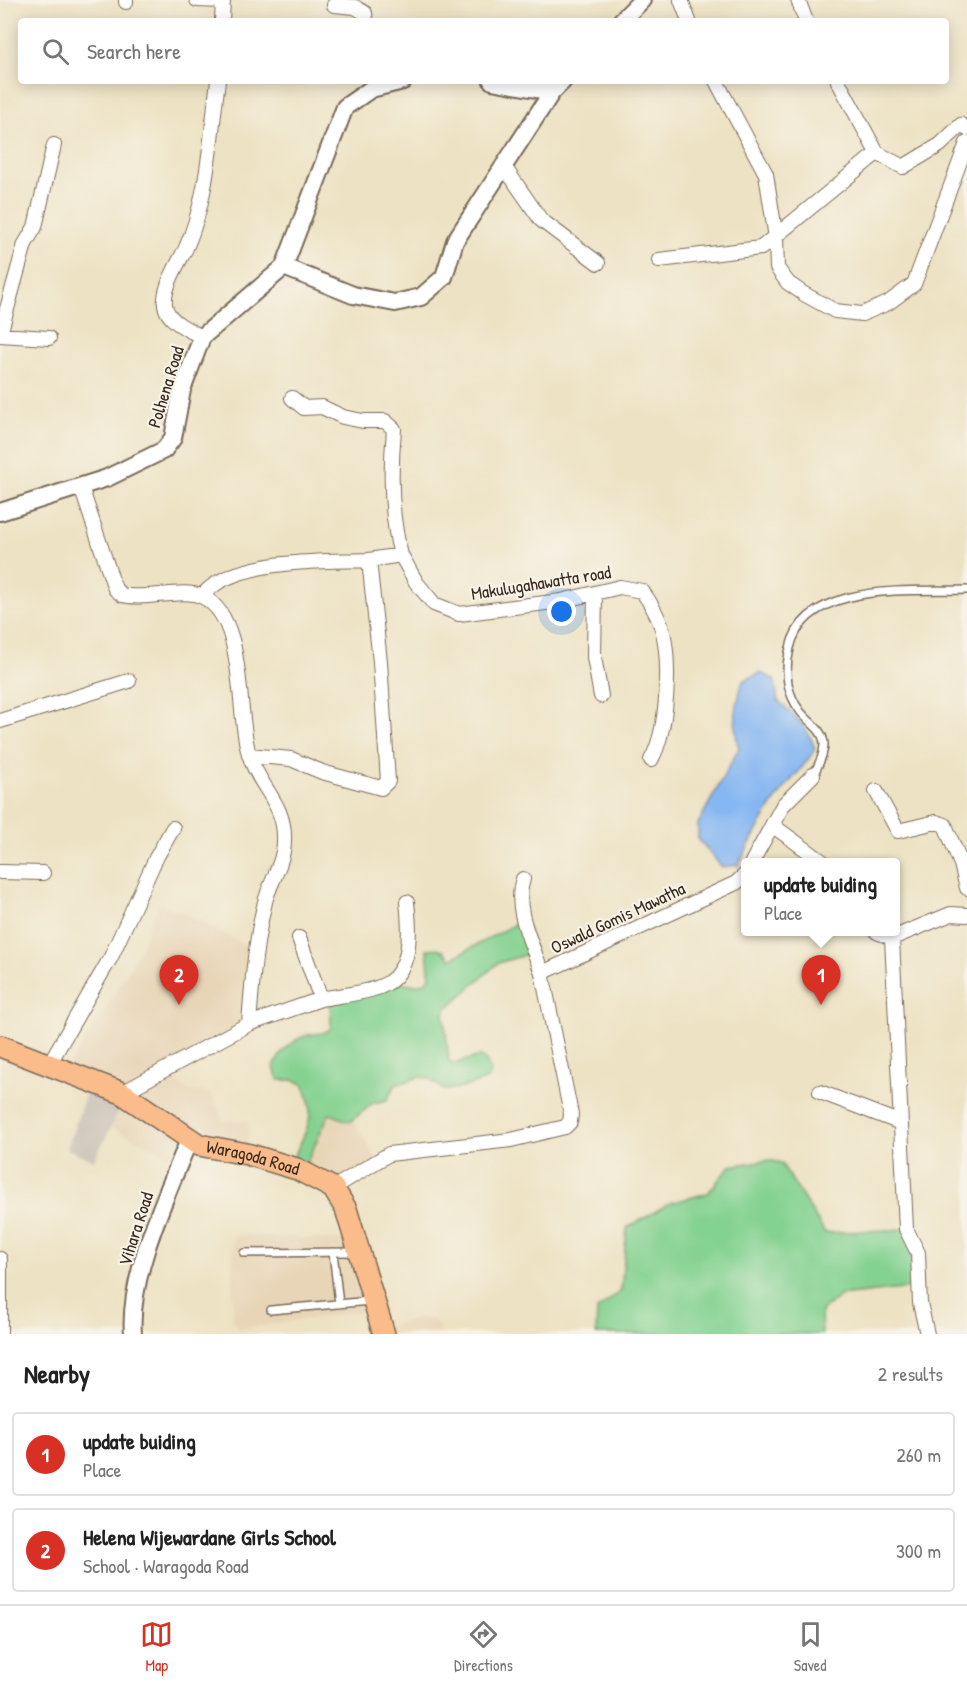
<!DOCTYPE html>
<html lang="en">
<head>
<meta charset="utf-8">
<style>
  :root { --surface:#fff; --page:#f6f6f6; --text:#222; --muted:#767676; --line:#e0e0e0; --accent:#d93025 }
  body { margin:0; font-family:"Patrick Hand",sans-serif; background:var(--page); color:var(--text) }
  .you { position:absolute; left:562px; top:612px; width:21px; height:21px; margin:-15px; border:4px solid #fff; border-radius:50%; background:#1a73e8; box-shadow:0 0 0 9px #1a73e833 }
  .badge { display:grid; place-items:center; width:39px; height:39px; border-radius:50%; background:var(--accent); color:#fff; font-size:20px; font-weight:700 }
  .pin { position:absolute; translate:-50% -50px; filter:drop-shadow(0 2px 3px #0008) }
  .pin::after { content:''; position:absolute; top:32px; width:21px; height:18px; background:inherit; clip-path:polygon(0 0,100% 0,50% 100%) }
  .popup { position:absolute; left:741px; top:858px; width:159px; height:78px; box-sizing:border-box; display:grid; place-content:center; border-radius:6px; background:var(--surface); filter:drop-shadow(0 2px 4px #0005); font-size:20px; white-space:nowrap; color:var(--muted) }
  .popup b { font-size:22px; color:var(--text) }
  .popup::after { content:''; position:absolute; left:50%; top:100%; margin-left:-12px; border:12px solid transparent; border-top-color:var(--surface) }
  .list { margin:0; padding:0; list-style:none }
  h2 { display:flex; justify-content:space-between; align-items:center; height:78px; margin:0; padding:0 24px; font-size:26px }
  h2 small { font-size:20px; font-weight:400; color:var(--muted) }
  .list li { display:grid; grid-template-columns:39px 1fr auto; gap:18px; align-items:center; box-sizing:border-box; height:84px; margin:0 12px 12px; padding:0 12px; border:2px solid var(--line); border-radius:6px }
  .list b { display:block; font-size:22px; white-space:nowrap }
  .list p { margin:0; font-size:20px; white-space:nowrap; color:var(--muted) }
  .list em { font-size:20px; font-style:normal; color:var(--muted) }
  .icon { flex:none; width:33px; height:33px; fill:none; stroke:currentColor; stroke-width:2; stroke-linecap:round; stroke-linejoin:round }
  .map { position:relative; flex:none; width:967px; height:1334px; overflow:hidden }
  .search { position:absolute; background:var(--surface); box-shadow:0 3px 15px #0003; left:18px; right:18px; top:18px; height:66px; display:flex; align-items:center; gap:15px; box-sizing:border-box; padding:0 21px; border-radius:6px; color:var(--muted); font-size:22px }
  .sheet { height:270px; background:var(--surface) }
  nav { display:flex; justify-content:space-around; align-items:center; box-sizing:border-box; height:84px; border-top:2px solid var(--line); background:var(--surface); font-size:16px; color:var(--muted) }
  nav a { display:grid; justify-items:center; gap:3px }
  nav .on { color:var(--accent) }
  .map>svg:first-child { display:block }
</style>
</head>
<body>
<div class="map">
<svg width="967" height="1334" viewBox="0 0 967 1334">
  <rect width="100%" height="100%" fill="#f7f3e8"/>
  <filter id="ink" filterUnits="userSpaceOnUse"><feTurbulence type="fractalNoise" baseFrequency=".0167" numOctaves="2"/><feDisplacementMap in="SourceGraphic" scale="12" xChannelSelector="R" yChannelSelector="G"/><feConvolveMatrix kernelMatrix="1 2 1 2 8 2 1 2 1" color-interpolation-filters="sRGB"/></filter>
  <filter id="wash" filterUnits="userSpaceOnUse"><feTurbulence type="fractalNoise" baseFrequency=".008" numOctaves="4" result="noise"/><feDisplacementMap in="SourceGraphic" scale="24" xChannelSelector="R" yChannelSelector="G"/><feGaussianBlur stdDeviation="1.35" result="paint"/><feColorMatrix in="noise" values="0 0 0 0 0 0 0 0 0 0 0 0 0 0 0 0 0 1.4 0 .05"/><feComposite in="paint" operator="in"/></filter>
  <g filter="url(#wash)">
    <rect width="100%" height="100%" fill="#ede2c3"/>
    <!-- built -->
    <path fill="#e8d5b7" d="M161,904L184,913L256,951L249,1024L168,1067L179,1083L190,1091L208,1093L213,1097L223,1121H248L247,1154L199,1145L180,1161L112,1128L127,1096L65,1072L119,987L141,947L156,908Z
      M331,1114L353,1121L378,1161L333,1188L306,1164L328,1116Z
      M239,1235L356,1241L376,1309L239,1329L233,1321V1237Z
      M420,1318L434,1320L438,1324L439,1334H384L382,1329Z"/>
    <!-- industrial -->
    <path fill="#cbc3b8" d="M90,1081L127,1096L94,1160L67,1149Z"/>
    <!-- green -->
    <path fill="#84d291" stroke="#607e58" stroke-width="1.5" d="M524,919L535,952L498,963L446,1009L444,1014L449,1062L457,1063L480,1056L486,1061L491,1071L488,1079L462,1088L444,1090L428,1078L419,1077L395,1085L387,1100L373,1103L350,1122L331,1114L328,1116L306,1164L289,1167C303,1135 320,1118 303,1084L294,1080H278L274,1067C279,1053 293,1039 308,1035C317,1033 324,1035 331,1028L330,997C346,992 374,980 390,980C405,980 415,992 430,978L427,950C440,946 443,949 451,959Z
      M769,1160L781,1163L825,1233L906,1229L919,1287L840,1296L821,1311L822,1334H596L597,1310L621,1291L627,1228L670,1203L708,1193L730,1166Z"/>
    <!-- water -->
    <path fill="#87b7f2" stroke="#617088" stroke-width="1.5" d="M760,673L774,679L778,701C795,715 808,727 815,749C807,763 797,773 787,785C767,809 753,838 738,865L722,867L698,839V824L739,748C732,726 736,703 743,681Z"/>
  </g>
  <g filter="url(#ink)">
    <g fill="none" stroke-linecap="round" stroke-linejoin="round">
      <!-- service casing -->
      <g stroke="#796a58" stroke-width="10">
        <path id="service" d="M813,775C842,725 806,732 792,697C785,681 786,665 790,648C805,580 914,592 967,590
          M333,1252L339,1304
          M244,1253L355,1252
          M271,1310L370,1301"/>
      </g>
      <!-- minor casing -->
      <g stroke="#796a58" stroke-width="16">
        <path id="minor" d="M126,0V2
          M197,0L223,1
          M681,0L689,21
          M798,0L806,21
          M334,5L355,7L365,13L366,21
          M222,21L223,0
          M716,81L766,174L776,238L777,268L788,283L804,294L835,311L862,314L888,303L914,284L967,143
          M838,81L877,153L903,167L940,145L961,125L967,129
          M503,165L541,220L598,263
          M659,260L761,248L877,153
          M0,334L25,244L35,227L54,145
          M0,335L49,338
          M202,337C189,330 167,321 165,305C163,287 178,264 186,248C209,195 210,138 218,81
          M292,398L304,408L322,407L343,417L363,421H385L394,429C390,471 390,514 401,555
          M81,487L115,589L122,595C145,601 184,587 203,597C247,619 236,713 249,754C258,787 286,803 284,841C284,863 270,882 265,902C255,942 252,984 249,1024
          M369,560L401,555L416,582L434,604L459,614L561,601L620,587L642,591C651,603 657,614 662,628C671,662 668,730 651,760
          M595,593L594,657L601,696
          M202,596C232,558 323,562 369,560L380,662L388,781L381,788L322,772L291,759L249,755
          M0,721L129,681
          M876,791L898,831L936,822L945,825L961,864L967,888
          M772,825L823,862
          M752,862L783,805L813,775
          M0,872L43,873
          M523,879C513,909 532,943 542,973
          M877,932L892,938L951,914L967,915
          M892,938L906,1229L918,1253L920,1303L927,1334
          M321,999C340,995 364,994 382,986C414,972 410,929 407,902
          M48,1066L111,957L156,858L173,828
          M820,1092L901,1123
          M122,1093L249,1024L321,999L299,938
          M333,1188L389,1154L511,1140L565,1127L570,1122L571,1114L542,973L736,883L746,874
          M0,1334V1259"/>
      </g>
      <!-- tertiary casing -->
      <g stroke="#796a58" stroke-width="20">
        <path id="tertiary" d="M621,21L642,0
          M492,81L552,92
          M284,267L353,295L395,303L421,297L444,277L455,241L552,92L563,81
          M0,512L107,478L164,450L173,438L182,390L202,337L284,267L345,107L371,89L403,81
          M133,1334C128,1276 167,1194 189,1140"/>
      </g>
      <!-- primary casing -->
      <g stroke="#796a58" stroke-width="24">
        <g id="primary">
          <path id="s1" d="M0,1046L122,1093L199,1145L247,1154L297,1169L333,1188L346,1209L384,1334"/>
        </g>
      </g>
      <!-- service -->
      <use href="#service" stroke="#fff" stroke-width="7"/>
      <!-- minor -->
      <use href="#minor" stroke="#fff" stroke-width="14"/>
      <!-- tertiary -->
      <use href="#tertiary" stroke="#fff" stroke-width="16"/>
      <!-- primary -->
      <use href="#primary" stroke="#fabc8b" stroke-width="21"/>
    </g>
  </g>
  <g text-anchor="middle" stroke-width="4.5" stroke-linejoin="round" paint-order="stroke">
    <!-- street labels -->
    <g font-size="18" fill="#3b2a1e" stroke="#f7f3e8">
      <text transform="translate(166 387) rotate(-73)" y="6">Polhena Road</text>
      <text transform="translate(541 583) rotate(-9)" y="6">Makulugahawatta road</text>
      <text transform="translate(618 918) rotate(-25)" y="6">Oswald Gomis Mawatha</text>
      <text dy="6" stroke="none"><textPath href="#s1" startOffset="279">Waragoda Road</textPath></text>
      <text transform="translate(136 1229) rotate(-72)" y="6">Vihara Road</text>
    </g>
  </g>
</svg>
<div class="you"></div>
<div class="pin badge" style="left:821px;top:1005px">1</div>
<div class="popup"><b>update buiding</b>Place</div>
<div class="pin badge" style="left:179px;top:1005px">2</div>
<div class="search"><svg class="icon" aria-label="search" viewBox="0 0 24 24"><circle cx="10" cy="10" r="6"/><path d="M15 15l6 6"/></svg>Search here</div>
</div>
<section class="sheet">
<h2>Nearby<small>2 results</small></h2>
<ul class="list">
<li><span class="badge">1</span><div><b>update buiding</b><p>Place</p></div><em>260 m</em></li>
<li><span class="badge">2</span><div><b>Helena Wijewardane Girls School</b><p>School · Waragoda Road</p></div><em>300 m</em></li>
</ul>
</section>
<nav>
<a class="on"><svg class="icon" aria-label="map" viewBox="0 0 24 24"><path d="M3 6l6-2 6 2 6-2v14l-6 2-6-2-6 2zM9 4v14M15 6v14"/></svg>Map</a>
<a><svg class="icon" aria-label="directions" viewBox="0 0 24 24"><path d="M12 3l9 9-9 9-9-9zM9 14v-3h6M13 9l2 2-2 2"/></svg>Directions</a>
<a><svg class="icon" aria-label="saved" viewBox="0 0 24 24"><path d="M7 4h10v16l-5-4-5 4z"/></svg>Saved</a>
</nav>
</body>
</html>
